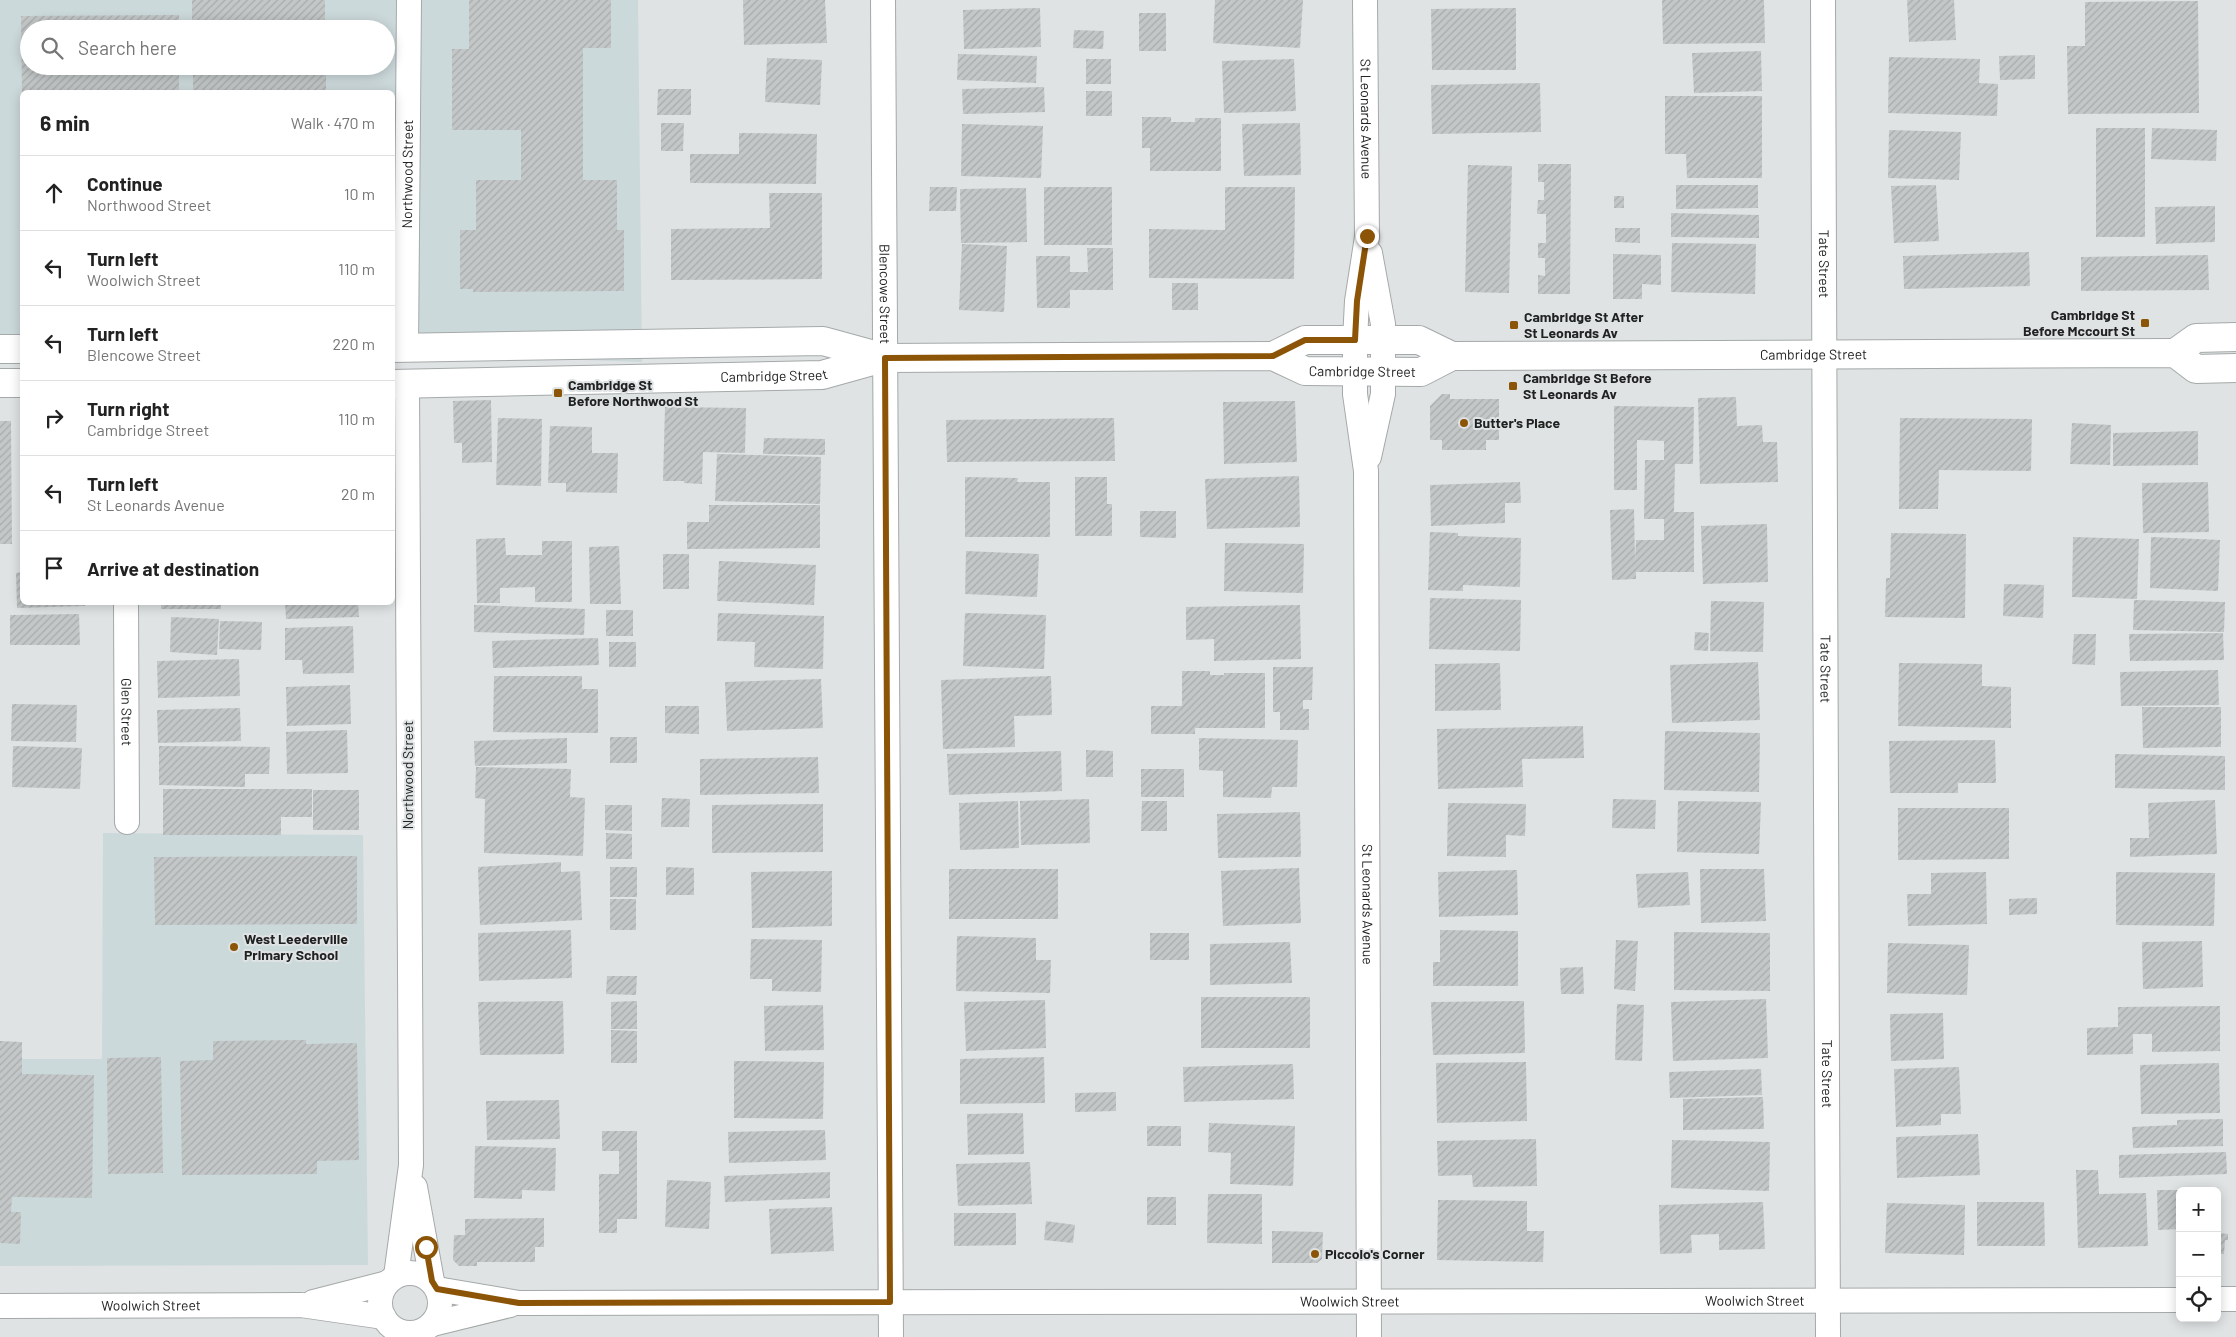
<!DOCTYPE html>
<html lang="en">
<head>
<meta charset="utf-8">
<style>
  :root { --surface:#fff; --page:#f2f2f2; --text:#222; --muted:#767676; --line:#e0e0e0 }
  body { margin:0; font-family:Barlow,sans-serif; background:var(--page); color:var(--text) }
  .controls { position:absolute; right:15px; bottom:15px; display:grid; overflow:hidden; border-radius:8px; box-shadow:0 2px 12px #0003 }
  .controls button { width:45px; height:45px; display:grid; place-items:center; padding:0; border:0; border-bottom:1px solid var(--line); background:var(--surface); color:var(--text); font:25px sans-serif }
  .stop { position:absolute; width:15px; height:15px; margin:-11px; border:4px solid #8b5406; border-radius:50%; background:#fff }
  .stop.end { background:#8b5406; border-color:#fff; box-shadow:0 1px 5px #0008 }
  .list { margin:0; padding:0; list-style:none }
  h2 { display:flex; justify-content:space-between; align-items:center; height:65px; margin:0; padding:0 20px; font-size:21px }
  h2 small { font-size:16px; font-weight:400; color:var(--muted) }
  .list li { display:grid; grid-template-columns:32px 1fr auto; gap:15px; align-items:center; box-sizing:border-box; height:75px; padding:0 20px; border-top:1px solid var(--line) }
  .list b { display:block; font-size:19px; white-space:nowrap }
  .list p { margin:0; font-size:16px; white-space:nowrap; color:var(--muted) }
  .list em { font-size:16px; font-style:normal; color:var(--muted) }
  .icon { flex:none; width:28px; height:28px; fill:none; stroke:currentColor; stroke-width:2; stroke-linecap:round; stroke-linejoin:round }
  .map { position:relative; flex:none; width:2236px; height:1337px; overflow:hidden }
  .search { position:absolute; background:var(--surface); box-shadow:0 2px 12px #0003; left:20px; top:20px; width:375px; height:55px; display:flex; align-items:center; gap:12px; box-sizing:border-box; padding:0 18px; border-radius:28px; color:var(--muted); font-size:19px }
  .panel { position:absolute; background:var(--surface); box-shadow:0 2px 12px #0003; left:20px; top:90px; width:375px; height:515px; border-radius:8px }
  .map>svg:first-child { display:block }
</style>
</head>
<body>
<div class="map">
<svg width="2236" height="1337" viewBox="0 0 2236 1337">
  <defs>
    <pattern id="building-hatch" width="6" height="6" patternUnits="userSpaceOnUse" patternTransform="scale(1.25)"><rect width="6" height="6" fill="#c3c7c7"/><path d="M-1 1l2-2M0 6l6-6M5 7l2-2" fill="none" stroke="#a7abab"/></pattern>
  </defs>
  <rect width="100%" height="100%" fill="#dfe3e3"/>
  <!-- built -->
  <path fill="#ccd9db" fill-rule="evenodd" d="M0,0H638L642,362L393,353L392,92H22V339L0,338ZM29,29H386V66H29Z
    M103,833L363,835L368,1265L0,1266V1059H102Z"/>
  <!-- building -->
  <path fill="url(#building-hatch)" d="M192,0H325V29H192Z
    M469,0H611V48H583V180H617V230H624V291L473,292V289H460V230H476V180H521V130H452V49H469Z
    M743,0H825L827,43L744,45Z
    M1215,0H1303L1300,48L1213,43Z
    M1662,0H1764L1765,43L1663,44Z
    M1907,0H1954L1956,40L1909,42Z
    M2198,1L2199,113L2068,114L2067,46H2085V2Z
    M1040,8L1041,47L964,49L963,10Z
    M1516,8V70H1432L1431,9Z
    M1139,13H1166V51H1139Z
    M179,15V29H29V66H179V92H22L21,16Z
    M1074,30L1104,31L1103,49L1073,48Z
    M1761,51L1762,91L1694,93L1692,53Z
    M958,54L1037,56L1036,83L957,80Z
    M2035,55V79L2000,80L1999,56Z
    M1889,57L1980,59L1979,83L1998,84L1997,116L1888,113Z
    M767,58L822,60L820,105L765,102Z
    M1086,59H1111V84H1086Z
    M1294,59L1296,111L1224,113L1222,61Z
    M193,66H326V92H193Z
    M1540,83L1541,132L1432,134L1431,85Z
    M1044,87L1045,112L963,114L962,89Z
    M658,89H691V115H657Z
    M1086,91H1112V116H1086Z
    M1665,96H1762V178H1687L1686,154H1665Z
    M1142,117H1171V122H1195V118H1221V171H1150V148H1142Z
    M661,123H684L683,151H661Z
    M1300,123L1301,175L1244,176L1242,124Z
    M962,124L1043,126L1041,178L961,176Z
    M2096,128H2145V237H2096Z
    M2152,128L2217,130L2216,161L2151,159Z
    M1889,130L1961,132L1959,180L1888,178Z
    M739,133L817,134L816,184L690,183V154H739Z
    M1538,164H1571L1570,294H1538V275L1545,276V258H1538V243H1546V214H1537L1538,200H1544V182H1538Z
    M1468,165L1512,166L1509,293L1465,292Z
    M1676,185H1758V208L1676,209Z
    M1936,185L1939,241L1894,243L1891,186Z
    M930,187H957L956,211H929Z
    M1044,187H1112V245H1044Z
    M1225,187H1295L1294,279L1149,278V229L1225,230Z
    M1026,188L1027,242L961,243L960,189Z
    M769,193H822V279L671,280V229L770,228Z
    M1614,196H1624V208H1614Z
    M2215,206V242L2156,244L2155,207Z
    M1671,213L1759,215V238L1671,237Z
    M1615,228H1640V243L1615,242Z
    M1672,243L1756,244L1755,294L1671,292Z
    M962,244L1007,246L1004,312L959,310Z
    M1087,248H1113V290H1070V308H1037L1036,256H1070V272H1088Z
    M2029,252L2030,286L1904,289L1903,256Z
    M1613,254L1661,255V285L1642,284V299H1613Z
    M2208,255L2209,290L2081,291V257Z
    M1172,283H1198V310H1172Z
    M1442,394H1450V399H1499V440H1486V450H1442V440H1430V406Z
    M1736,397L1737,426L1762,425L1763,442H1777L1778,482L1700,484L1698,398Z
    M491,400L492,462L462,463V443H454L453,401Z
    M1295,401L1297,462L1224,464L1223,402Z
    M1614,406L1694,407L1693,464H1675L1674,512H1694V572H1636V579L1612,580L1610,510L1634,509L1635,561L1636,540H1664V519H1644L1645,460H1664V441L1637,440V490H1614Z
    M665,407L746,408L745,453L703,452L702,484L684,483V481H663Z
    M498,418L542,419L541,486L496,485Z
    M1114,418L1115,461L947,462L946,420Z
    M1900,418L2032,419L2031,471L1939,470L1938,509H1899Z
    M0,421H11L12,544H0Z
    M2072,423L2111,425L2110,465L2070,464Z
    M550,426L592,427V453H618L617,493L566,492V483H548Z
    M2198,431V465L2113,466V433Z
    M764,438L825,439V455L763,454Z
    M717,454L821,457L820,504L715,501Z
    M1299,476L1300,527L1207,529L1205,479Z
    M965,477L1018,478L1017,482H1050V537H965Z
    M1075,477H1107V504H1112V536H1075Z
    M1520,482L1521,503H1505V523L1431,526L1430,485Z
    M2208,482L2209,532L2143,533L2142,483Z
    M709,505H820V548L687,549V522H709Z
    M1140,511H1176V538L1140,537Z
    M1767,524L1768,582L1703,584L1701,526Z
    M1430,532L1458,533V536L1521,538L1520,587L1463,585V591L1428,590Z
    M1891,533L1966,534L1965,618L1885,617L1886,578H1890Z
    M2073,537L2139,539L2137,599L2072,597Z
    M2151,537L2220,540L2218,591L2150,588Z
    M505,538L506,555H542V541H572V602H535V587L500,588V603H477L476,539Z
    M1225,543L1304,544L1303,593L1224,591Z
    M619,546L621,604H590L589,547Z
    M966,551L1039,554L1037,597L965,594Z
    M663,554H689V589H663Z
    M719,561L816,565L814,605L717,601Z
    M22,572V602H85V606L17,608L16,573Z
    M2004,584L2044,585L2043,618L2003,616Z
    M1430,598L1521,600L1520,651L1429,649Z
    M2134,600L2225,602L2224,632L2133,630Z
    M1711,601L1764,602L1763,652L1710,651Z
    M161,602H221V609H161Z
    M285,602H358L359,617L286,619Z
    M474,605L585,609L584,635L474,632Z
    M1300,605L1301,659L1214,661V639L1186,640V607Z
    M606,610H633V636H606Z
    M718,613L824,616L823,669L754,667L755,642L717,641Z
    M965,613L1046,615L1044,669L963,666Z
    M79,614L80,645H10V615Z
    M171,617L219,619L217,655L170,652Z
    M220,621L262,622L261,650L219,649Z
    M353,626L354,673L303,674L302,660H285V628Z
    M1695,632L1709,633L1708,651L1694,650Z
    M2223,633L2224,660L2130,661L2129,634Z
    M2074,634H2096L2095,665L2072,664Z
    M598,638L599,665L493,668L492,641Z
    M609,642H636V667H609Z
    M239,659L240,696L158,698L157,661Z
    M1758,662L1760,720L1672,723L1670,665Z
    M1500,663L1501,710L1435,711V664Z
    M1899,663L1982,664V686L2011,687V728L1898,726Z
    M1273,667H1313L1312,700H1303V709H1309V730H1280V712H1273Z
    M2218,670L2219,705L2121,706L2120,672Z
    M1182,671H1210V675H1224V673H1265V728H1195V734H1151V706H1182Z
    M494,676H582V689H598V733L493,732Z
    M1051,676L1052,715L1014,716L1015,747L943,749L941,680Z
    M821,679L823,728L727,731L725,682Z
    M350,685L351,724L287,726L286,687Z
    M12,704L77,705L76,742L11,741Z
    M665,706H699V734L665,733Z
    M2142,707H2221V747L2143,748Z
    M240,708L241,741L158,743L157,710Z
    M1583,726L1584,758L1522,759L1523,787L1438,789L1437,729Z
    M347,730L348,773L287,774L286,732Z
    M1665,731L1760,733L1759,792L1664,790Z
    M610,737H637V763H610Z
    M567,738V763L475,766L474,741Z
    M1199,738L1298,740L1297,787H1272L1271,798L1223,797V771L1199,770Z
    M1995,740L1996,783H1958V793H1890L1889,741Z
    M13,746L82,748L80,789L12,787Z
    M159,746L270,747L269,774H245V787L159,785Z
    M1086,750L1113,751V777H1086Z
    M1061,751L1062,791L949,795L947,754Z
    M2115,754L2225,756V790L2115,788Z
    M818,757L819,793L700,795V759Z
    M476,767L571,769L570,797L585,798L583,856L484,853L485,799L475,798Z
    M1141,769H1184V797H1141Z
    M163,789H312V817H281V835H163Z
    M313,790H359V830H313Z
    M662,798L690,799L689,827H661Z
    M1089,799L1090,843L1021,845L1020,801Z
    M1613,799L1656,800L1655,829L1612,828Z
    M2215,800L2217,854L2130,857V838H2149L2148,803Z
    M1018,801L1019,848L960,850L959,803Z
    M1142,801H1167V831H1141Z
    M1678,801L1761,802L1759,854L1677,852Z
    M1448,803L1526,804L1525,836L1506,835V857L1447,856Z
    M823,804V852L712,853V805Z
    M605,805H632V831L605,830Z
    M1898,808H2009V859L1898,860Z
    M1300,812L1301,857L1218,858L1217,814Z
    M606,833L632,834V859H606Z
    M357,856V924L155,925L154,857Z
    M561,862V872L580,871L582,920L480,925L478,867Z
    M610,867H637V897H610Z
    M666,867L694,868V895H666Z
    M1299,868L1301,923L1223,926L1221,871Z
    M949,869H1058V919H949Z
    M1700,869H1764L1766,921L1701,923Z
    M1517,870L1518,915L1439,917L1438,872Z
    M832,871V926L752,928L751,872Z
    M1688,872L1690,905L1638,908L1636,874Z
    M1986,872L1987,924L1908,926L1907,894H1931V873Z
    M2116,872L2215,873L2214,926L2116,925Z
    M2037,898V914L2009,915V899Z
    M610,899H636V930H610Z
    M571,930L572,978L479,981L478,933Z
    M1440,930L1518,931V986H1433V962H1440Z
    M1674,932L1770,933V991L1674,990Z
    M1150,933H1189V960H1150Z
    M957,936L1036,938V960H1051L1050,993L956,991Z
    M751,939L822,940L821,992L772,991V979H750Z
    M1616,940L1638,941L1635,991L1614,989Z
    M2202,941L2203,987L2143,989L2142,942Z
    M1290,942L1292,983L1210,985V944Z
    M1888,943L1969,945L1967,995L1887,993Z
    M1583,967L1584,994H1561L1560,968Z
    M607,976H637L636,995L606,994Z
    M1201,997H1310V1048H1201Z
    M1766,999L1768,1058L1673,1061L1671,1002Z
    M1045,1000L1046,1048L966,1051L964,1002Z
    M563,1001L564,1054L480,1055L478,1002Z
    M637,1001V1029H611V1002Z
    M1524,1001L1525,1053L1433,1055L1431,1002Z
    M1617,1004L1644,1005L1642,1061L1615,1060Z
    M823,1005L824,1050L765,1051L764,1006Z
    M2220,1006V1051L2152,1052V1034H2133V1054L2087,1055V1028L2118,1027V1007Z
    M1943,1013L1944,1059L1891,1061L1890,1014Z
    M611,1030L637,1031V1063H611Z
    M306,1040V1044L357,1043L359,1160L317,1161V1174L182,1175L180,1061L213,1060V1041Z
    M0,1041L22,1042V1074L94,1075L92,1198L12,1197L11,1212H21L20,1244L0,1243Z
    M161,1057L163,1173L108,1174L107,1058Z
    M1044,1057L1045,1103L960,1104V1059Z
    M734,1061L824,1062L823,1119L734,1118Z
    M1526,1062L1527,1121L1437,1123L1436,1063Z
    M2219,1063L2220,1113L2141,1114L2140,1065Z
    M1293,1064L1294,1099L1184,1102L1183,1067Z
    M1959,1067L1961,1114H1941V1125L1896,1127L1894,1069Z
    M1761,1069L1762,1095L1670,1098L1669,1072Z
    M1116,1092V1111L1075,1112V1093Z
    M1763,1097L1764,1129L1683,1130V1099Z
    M559,1100L560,1139L487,1140L486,1101Z
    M1023,1113L1024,1154L968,1155L967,1114Z
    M2223,1119V1146L2133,1148L2132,1127L2177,1125V1120Z
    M1209,1123L1295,1126L1293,1186L1230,1184L1231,1153L1208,1152Z
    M1147,1126H1181V1146H1147Z
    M825,1130L826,1160L729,1163L728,1132Z
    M602,1131H637V1219H617V1233H599V1174H619V1151H602Z
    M1978,1134L1980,1175L1897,1178L1896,1137Z
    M1536,1139L1537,1186L1473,1187L1472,1175L1438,1176L1437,1141Z
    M1672,1140L1770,1142L1769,1191L1671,1188Z
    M475,1146L556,1148L555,1191L522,1190V1199L474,1198Z
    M2226,1152L2227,1174L2119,1178V1155Z
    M1030,1162L1032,1204L958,1206L956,1164Z
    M2076,1170H2098L2099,1194L2146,1193L2148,1246L2078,1248Z
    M830,1172V1198L725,1202L724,1176Z
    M667,1180L711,1182L709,1229L665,1227Z
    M2157,1190H2180V1229L2158,1230Z
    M1208,1194H1262V1244L1207,1243Z
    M1147,1197H1176V1225H1147Z
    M1438,1200L1527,1201V1231H1544L1543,1262L1437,1260Z
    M1763,1202L1765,1249L1719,1250V1234L1691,1235L1692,1253L1660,1254L1659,1205Z
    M1977,1202H2044L2045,1246H1977Z
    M1887,1203L1965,1205L1964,1255L1885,1253Z
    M832,1207L834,1251L771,1254L769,1209Z
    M954,1213H1016V1245L954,1246Z
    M544,1218V1247H535V1262H477V1266H459L453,1260L454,1235H465V1219Z
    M1046,1221L1075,1225L1073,1243L1044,1240Z
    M1272,1231L1323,1232L1322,1259L1317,1263H1272Z
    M2217,1233L2228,1234V1240H2225L2224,1254H2217Z"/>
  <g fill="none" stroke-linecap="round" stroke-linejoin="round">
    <!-- street casing -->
    <g stroke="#a5a9a9" stroke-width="26">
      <g id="street">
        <path id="s1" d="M883,0L891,1337"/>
        <path id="s2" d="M1365,0L1367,237L1357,301L1355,340V394L1366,471L1369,1337"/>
        <path id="s3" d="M1823,0L1828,1337"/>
        <path id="s4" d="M406,348L409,0"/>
        <path d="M1369,457L1383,394V324L1370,253"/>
        <path id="s5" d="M126,602L127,822"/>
        <path d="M415,1187L432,1281"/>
        <circle cx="410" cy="1303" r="30"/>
        <path d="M396,1276L411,1165L407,384"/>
        <path id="s6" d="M437,1289L519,1303L2180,1300"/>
        <path d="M2217,1299H2236"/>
        <path d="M313,1302L387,1283"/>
        <path id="s7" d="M0,1306L301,1305L384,1317"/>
        <path d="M432,1324L510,1305"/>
      </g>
    </g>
    <!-- primary casing -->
    <g stroke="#a5a9a9" stroke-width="30">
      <g id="primary">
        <path id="s8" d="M392,348L823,341L885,358L1273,356L1305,371L1421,372L1452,356"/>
        <path d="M0,349H22"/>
        <path d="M2175,353L2196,338L2236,337"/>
        <path id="s9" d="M1273,356L1305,340H1419L1452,356L2175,353L2196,369L2236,368"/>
        <path d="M0,383H22"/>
        <path id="s10" d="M392,384L822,375L883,358"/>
      </g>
    </g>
    <!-- street -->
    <use href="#street" stroke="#fff" stroke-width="24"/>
    <!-- primary -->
    <use href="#primary" stroke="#fff" stroke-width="28"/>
  </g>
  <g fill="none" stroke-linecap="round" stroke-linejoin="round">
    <!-- route -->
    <path stroke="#8b5406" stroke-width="6" d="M426,1247L432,1281L437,1289L519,1303L890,1302L885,358L1273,356L1305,340H1355L1357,301L1367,236"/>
  </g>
  <!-- markers -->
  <g fill="#8b5406" stroke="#dfe3e3" stroke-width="2">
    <rect x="2140" y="318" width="10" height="10" rx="2.5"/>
    <rect x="1509" y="320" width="10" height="10" rx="2.5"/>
    <rect x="1508" y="381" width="10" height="10" rx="2.5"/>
    <rect x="553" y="388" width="10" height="10" rx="2.5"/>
    <circle cx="1464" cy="423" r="5"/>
    <circle cx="234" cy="947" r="5"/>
    <circle cx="1315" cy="1254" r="5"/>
  </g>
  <g text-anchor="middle" stroke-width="4" stroke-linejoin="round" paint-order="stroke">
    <!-- street labels -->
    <g font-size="14" fill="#212222" stroke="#dfe3e3">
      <text dy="5" stroke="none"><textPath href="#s2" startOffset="119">St Leonards Avenue</textPath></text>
      <text dy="5" stroke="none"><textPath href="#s4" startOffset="174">Northwood Street</textPath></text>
      <text dy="5" stroke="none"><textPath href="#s3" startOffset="264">Tate Street</textPath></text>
      <text dy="5" stroke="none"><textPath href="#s1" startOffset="294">Blencowe Street</textPath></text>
      <text dy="5" stroke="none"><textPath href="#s9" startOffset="548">Cambridge Street</textPath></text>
      <text dy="5" stroke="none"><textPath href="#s8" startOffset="976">Cambridge Street</textPath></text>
      <text dy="5" stroke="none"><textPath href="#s10" startOffset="382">Cambridge Street</textPath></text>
      <text dy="5" stroke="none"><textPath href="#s3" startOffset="669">Tate Street</textPath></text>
      <text dy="5" stroke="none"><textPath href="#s5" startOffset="110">Glen Street</textPath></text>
      <text transform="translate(408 775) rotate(-90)" y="5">Northwood Street</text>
      <text dy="5" stroke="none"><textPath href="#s2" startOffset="906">St Leonards Avenue</textPath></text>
      <text dy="5" stroke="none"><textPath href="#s3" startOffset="1074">Tate Street</textPath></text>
      <text dy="5" stroke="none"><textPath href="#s6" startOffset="1319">Woolwich Street</textPath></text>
      <text dy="5" stroke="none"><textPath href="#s6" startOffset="914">Woolwich Street</textPath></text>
      <text dy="5" stroke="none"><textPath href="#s7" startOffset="151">Woolwich Street</textPath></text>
    </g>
    <!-- poi labels -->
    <g font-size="14" font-weight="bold" fill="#212222" stroke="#dfe3e3" text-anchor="start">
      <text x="2135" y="320" text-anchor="end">Cambridge St<tspan x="2135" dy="16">Before Mccourt St</tspan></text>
      <text x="1524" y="322">Cambridge St After<tspan x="1524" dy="16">St Leonards Av</tspan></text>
      <text x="1523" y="383">Cambridge St Before<tspan x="1523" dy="16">St Leonards Av</tspan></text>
      <text x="568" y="390">Cambridge St<tspan x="568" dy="16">Before Northwood St</tspan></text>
      <text x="1474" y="428">Butter's Place</text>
      <text x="244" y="944">West Leederville<tspan x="244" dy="16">Primary School</tspan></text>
      <text x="1325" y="1259">Piccolo's Corner</text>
    </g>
  </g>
</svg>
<div class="controls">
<button>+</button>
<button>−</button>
<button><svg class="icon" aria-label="locate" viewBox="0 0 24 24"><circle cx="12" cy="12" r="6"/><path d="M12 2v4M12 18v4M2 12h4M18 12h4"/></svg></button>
</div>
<div class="stop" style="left:426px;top:1247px"></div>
<div class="stop end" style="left:1367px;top:236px"></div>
<div class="search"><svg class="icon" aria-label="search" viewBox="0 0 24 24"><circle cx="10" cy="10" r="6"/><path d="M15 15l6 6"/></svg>Search here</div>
<section class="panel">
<h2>6 min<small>Walk · 470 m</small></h2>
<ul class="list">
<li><svg class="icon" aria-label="ahead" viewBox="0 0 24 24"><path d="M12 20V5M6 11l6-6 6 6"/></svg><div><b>Continue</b><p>Northwood Street</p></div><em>10 m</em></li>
<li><svg class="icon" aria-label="left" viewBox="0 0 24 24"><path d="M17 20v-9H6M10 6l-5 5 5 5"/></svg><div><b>Turn left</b><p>Woolwich Street</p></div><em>110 m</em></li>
<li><svg class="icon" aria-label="left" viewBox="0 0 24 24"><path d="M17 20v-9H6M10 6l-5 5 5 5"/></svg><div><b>Turn left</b><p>Blencowe Street</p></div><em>220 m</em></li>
<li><svg class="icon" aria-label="right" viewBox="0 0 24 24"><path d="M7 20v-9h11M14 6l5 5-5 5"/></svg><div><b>Turn right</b><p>Cambridge Street</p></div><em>110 m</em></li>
<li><svg class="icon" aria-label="left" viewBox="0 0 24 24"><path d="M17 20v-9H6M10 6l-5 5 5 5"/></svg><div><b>Turn left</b><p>St Leonards Avenue</p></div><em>20 m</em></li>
<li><svg class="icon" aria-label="arrive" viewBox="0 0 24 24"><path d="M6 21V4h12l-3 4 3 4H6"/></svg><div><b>Arrive at destination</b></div></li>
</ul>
</section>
</div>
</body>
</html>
